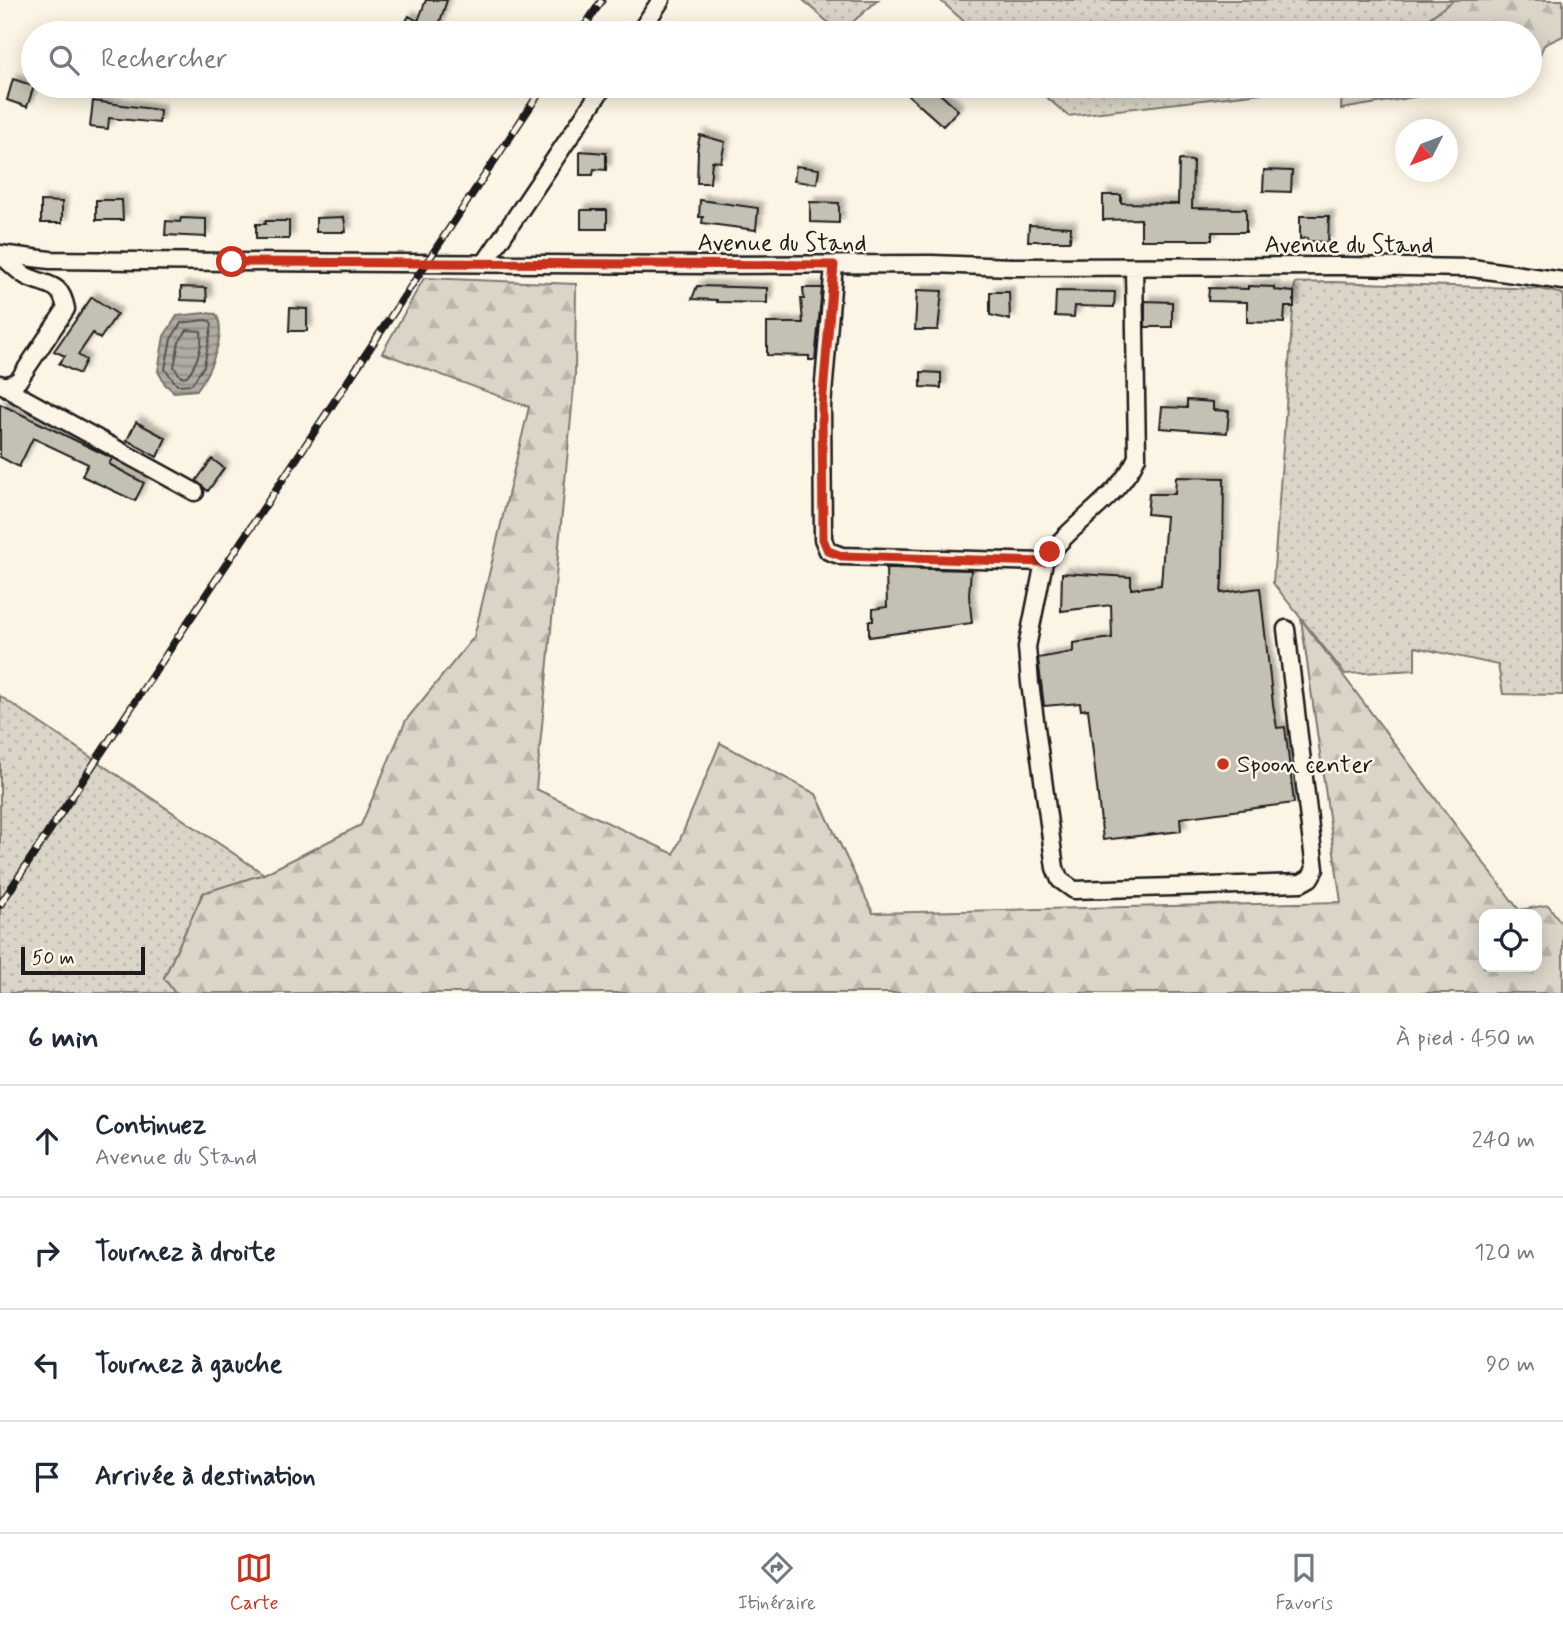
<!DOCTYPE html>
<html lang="fr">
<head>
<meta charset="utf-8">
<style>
  :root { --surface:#fff; --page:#f2f2f3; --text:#1f2937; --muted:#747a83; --line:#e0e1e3; --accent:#c8321e }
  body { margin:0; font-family:Mynerve,sans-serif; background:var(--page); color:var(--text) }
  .controls { position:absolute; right:21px; bottom:21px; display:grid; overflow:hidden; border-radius:14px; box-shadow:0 4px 18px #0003 }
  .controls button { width:63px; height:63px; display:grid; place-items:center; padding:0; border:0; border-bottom:2px solid var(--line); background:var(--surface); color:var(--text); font:35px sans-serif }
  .compass { position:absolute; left:1395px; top:119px; width:63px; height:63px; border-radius:50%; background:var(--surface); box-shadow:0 4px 18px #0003; rotate:228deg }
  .scale { position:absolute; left:21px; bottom:18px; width:124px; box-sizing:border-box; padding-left:7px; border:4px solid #1c1c1c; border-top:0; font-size:19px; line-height:24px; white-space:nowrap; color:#1c1c1c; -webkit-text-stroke:5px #fcf5e5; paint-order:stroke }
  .stop { position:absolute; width:21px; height:21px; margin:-16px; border:5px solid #c8321e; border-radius:50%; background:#fff }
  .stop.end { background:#c8321e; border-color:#fff; box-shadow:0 2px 7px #0008 }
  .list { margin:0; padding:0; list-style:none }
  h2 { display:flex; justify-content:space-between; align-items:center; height:91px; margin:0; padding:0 28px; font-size:30px }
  h2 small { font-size:23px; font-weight:400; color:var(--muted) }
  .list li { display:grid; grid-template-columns:46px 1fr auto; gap:21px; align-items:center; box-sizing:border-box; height:112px; padding:0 28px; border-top:2px solid var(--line) }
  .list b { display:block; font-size:26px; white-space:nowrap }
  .list p { margin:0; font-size:23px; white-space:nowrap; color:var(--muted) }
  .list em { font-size:23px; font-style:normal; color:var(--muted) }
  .icon { flex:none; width:38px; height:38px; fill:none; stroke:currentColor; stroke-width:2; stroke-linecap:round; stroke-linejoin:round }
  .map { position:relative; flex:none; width:1563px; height:993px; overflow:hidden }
  .search { position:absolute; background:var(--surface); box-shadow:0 4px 18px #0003; left:21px; right:21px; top:21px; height:77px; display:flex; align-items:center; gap:18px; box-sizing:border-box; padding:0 24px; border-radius:38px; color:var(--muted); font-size:26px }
  .sheet { height:539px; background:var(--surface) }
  nav { display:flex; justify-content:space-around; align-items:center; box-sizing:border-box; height:98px; border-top:2px solid var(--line); background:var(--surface); font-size:19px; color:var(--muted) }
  nav a { display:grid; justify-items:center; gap:4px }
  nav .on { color:var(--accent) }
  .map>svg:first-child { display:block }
</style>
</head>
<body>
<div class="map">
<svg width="1563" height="993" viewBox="0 0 1563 993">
  <defs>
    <pattern id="grass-dots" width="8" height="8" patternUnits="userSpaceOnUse" patternTransform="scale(1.75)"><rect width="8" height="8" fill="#dbd5c8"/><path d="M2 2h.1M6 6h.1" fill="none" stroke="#bbb6ab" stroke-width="1.8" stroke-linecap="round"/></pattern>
    <pattern id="forest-firs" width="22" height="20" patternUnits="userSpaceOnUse" patternTransform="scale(1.75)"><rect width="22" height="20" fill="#dbd5c8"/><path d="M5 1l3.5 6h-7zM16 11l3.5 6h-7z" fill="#bbb6ab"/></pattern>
    <pattern id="water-rules" width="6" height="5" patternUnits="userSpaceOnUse" patternTransform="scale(1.75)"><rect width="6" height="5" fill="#b0aba1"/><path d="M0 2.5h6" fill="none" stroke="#8e8a82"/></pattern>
    <filter id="shadow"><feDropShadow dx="5" dy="-5" stdDeviation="2" flood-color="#0004"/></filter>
  </defs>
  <rect width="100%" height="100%" fill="#fcf5e5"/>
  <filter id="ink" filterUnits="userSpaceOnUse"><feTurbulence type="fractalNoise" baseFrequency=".0143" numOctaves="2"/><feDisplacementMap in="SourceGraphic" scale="14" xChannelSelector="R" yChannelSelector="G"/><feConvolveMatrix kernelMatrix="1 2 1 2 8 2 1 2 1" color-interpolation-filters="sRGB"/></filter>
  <g filter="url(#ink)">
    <!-- grass -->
    <path fill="url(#grass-dots)" stroke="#7c7872" stroke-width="2" d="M803,0H878L840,33Z
      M940,0H1454L1409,33H977Z
      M1034,86H1319L1068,116Z
      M1332,282L1540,289L1563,294V695L1503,694L1498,665L1415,647V670L1345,674L1273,583L1295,283Z
      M0,696L264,874L203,893L164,978L175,993H0Z"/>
    <!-- forest -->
    <path fill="url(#forest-firs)" stroke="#7c7872" stroke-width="2" fill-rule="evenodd" d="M1454,0H1563V36L1544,45L1530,77V33H1409Z
      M1342,86H1480L1341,109Z
      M424,278L576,284L575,375L536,789L674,854L720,743L816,794L873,913L1341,902L1301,619L1519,910L1548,905L1563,925V993H175L164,978L203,893L264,874L361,825L406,720L474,637L529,407L382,353ZM1537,914V967H1484V914Z"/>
    <!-- water -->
    <path fill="url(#water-rules)" stroke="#75726c" stroke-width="2" d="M205,313L216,314C228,333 209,373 197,390L174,392L165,384L158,371L164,336L177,316Z"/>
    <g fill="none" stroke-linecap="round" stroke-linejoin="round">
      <!-- shore -->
      <path stroke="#575551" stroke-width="2" d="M205,320L210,321L212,324L204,366L192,384L177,385L165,369L171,339L181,323Z
        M187,330L201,331C203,346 197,364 187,376L181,377L174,367L179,342Z"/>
    </g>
    <!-- building -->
    <path fill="#c4c0b3" stroke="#1c1c1c" stroke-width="2" filter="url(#shadow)" d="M426,0H447L437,31L440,33H399L409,16L418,21Z
      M13,79L34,86L27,107L7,100Z
      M898,86H931L958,110L943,126Z
      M93,101L160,110L159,123L109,118L108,129L90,127Z
      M700,135L725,142L721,162L712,161L710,183H697L698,151L697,150Z
      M580,151L606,153V170L594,169L593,175H580Z
      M1179,160L1193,161L1192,208L1246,209V232H1212V240H1141V219L1103,220V195H1121V203L1178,204Z
      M796,166L819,169L817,184L794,181Z
      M1264,170L1292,171L1291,192L1263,191Z
      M96,200H122L123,220H96Z
      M700,200L758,208L756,230L702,223L703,217H699Z
      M41,201L62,202V223H41Z
      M810,202L839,203V223L810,222Z
      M581,210H607V229H581Z
      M1300,216H1329L1328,242L1308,241L1307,238L1300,239Z
      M344,217L346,232H316V218Z
      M181,218L206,219V237L165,235L166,221L180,222Z
      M265,221H289V239H256V224H266Z
      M1029,225L1071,227L1070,241H1028Z
      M697,286L767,288V303L717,302V300L692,299Z
      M1248,286L1274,287V290L1294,292V307H1285L1284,323L1247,322V302L1208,301L1209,288L1248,289Z
      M181,287L206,288L207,301L181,300Z
      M803,288H822L815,360H809V356L767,355V323H803L801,299H804Z
      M917,290L942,291L938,330H915Z
      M1056,291L1115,292L1114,307L1075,306L1074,317L1055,316Z
      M990,292H1009L1010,320L990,315Z
      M92,297L117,314L100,339L93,333L78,355L86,360L79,374L59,364L65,356L54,351Z
      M1145,301L1172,302V327H1145Z
      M290,308L307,309V331H289Z
      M921,372L941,373V388L921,387Z
      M1187,400L1213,402V410L1229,411L1227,433L1160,428L1162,407L1187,408Z
      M0,404L112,458L109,464L144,483L135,501L82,476L88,464L33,438L19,467L0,457Z
      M136,422L166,438L157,457L127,440Z
      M212,459L224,468L208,491L196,481Z
      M1176,477L1224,478L1223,564L1221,593L1260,588L1273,704L1277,728L1285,727L1294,803L1180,818L1181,831L1103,840L1088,709L1081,710L1080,703L1044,706L1038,658L1073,652V643L1112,638L1111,605L1061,611L1062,573L1131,577V589L1161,585L1166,516L1147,514L1149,494H1175Z
      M886,568L971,570L969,595L972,623L869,637V621H873V609L887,607Z"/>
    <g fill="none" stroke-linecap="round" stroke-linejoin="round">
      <!-- minor casing -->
      <g stroke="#1c1c1c" stroke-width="21">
        <path id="minor" d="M639,33L661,0
          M0,254L50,260L232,262L708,265L932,264L1012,267L1342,266L1472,268L1563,281
          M0,254C8,261 17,271 26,276C48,287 61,281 66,309L18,381L5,386L0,384
          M484,264L604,86
          M834,265L822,406L823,539L828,551L842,556L1044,562C1069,523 1119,499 1137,457L1134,267
          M5,386L18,395L195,492
          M1044,562L1027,647L1030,683L1055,868L1060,880L1074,890L1301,883L1310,878L1315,869L1286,629"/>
      </g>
      <!-- minor -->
      <use href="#minor" stroke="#fcf5e5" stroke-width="16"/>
      <!-- rail casing -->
      <g stroke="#1c1c1c" stroke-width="8">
        <path id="rail" d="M580,33L602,0
          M0,905L544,86"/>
      </g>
      <!-- rail -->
      <use href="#rail" stroke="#fcf5e5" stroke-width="5" stroke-dasharray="16" stroke-linecap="butt"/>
    </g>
  </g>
  <g fill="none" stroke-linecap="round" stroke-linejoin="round" filter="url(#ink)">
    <!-- route -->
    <path stroke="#c8321e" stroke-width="9" d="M232,262L834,265L822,406L823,539L828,551L842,556L1044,562L1050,552"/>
  </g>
  <!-- markers -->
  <circle fill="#c8321e" stroke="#fcf5e5" stroke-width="2.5" cx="1223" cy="764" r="7"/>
  <g text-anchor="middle" stroke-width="5" stroke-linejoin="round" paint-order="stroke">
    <!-- street labels -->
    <g font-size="24" fill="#1c1c1c" stroke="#fcf5e5">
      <text x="782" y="250">Avenue du Stand</text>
      <text x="1349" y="252">Avenue du Stand</text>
    </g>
    <!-- poi labels -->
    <g font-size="24" fill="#1c1c1c" stroke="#fcf5e5" text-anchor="start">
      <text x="1237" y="772">Spoon center</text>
    </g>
  </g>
</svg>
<div class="controls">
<button><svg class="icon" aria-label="locate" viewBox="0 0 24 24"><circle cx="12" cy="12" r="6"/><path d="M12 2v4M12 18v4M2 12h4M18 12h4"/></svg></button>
</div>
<svg class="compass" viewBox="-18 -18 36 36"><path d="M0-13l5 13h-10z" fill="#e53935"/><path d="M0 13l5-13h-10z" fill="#747a83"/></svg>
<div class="scale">50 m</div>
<div class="stop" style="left:232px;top:262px"></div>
<div class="stop end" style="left:1050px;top:552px"></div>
<div class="search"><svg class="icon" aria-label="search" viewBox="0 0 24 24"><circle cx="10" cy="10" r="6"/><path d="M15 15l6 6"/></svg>Rechercher</div>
</div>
<section class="sheet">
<h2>6 min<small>À pied · 450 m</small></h2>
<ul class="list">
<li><svg class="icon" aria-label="ahead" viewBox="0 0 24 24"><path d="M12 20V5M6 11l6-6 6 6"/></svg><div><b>Continuez</b><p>Avenue du Stand</p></div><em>240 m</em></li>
<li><svg class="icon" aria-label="right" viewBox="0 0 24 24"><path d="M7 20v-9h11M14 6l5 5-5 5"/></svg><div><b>Tournez à droite</b></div><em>120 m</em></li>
<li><svg class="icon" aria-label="left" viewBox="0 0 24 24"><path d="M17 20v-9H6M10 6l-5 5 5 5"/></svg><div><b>Tournez à gauche</b></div><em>90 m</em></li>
<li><svg class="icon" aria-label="arrive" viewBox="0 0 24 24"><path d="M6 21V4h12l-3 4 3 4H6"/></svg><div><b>Arrivée à destination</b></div></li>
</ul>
</section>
<nav>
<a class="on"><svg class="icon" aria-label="map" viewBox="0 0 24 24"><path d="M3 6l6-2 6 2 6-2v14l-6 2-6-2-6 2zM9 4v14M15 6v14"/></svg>Carte</a>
<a><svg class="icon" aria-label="directions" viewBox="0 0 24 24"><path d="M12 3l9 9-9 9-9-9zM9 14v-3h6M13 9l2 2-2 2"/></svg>Itinéraire</a>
<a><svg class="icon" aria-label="saved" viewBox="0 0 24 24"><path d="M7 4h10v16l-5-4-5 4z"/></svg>Favoris</a>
</nav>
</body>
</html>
